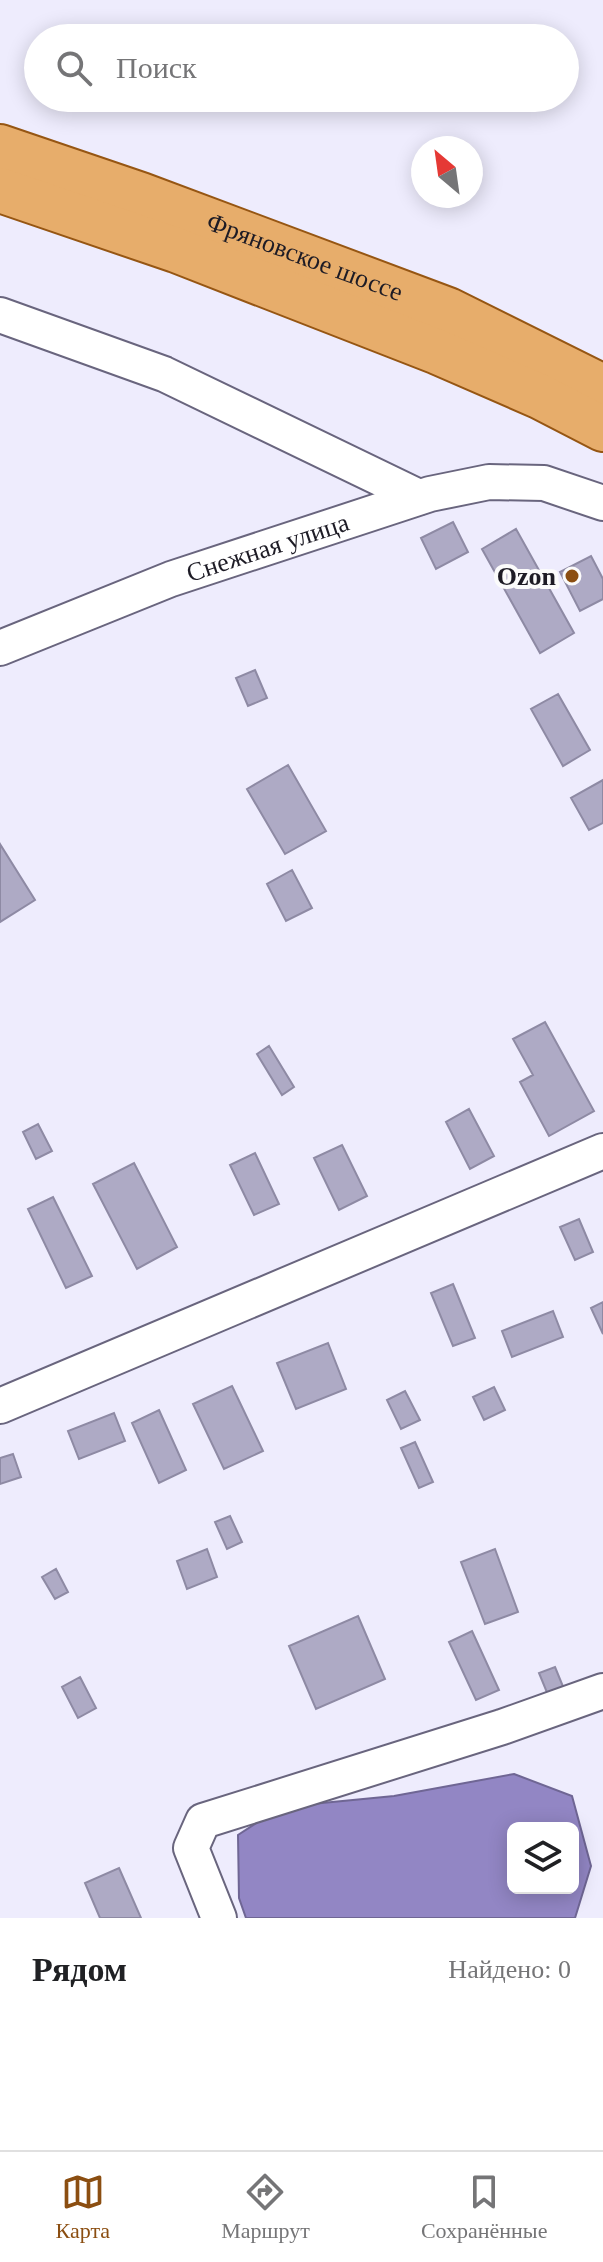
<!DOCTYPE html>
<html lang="ru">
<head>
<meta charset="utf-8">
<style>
  :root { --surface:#fff; --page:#f6f6f6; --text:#202124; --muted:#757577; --line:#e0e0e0; --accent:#8b4e11 }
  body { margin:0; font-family:Georgia,serif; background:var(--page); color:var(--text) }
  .controls { position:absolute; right:24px; bottom:24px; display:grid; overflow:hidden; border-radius:12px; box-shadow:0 4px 20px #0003 }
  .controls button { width:72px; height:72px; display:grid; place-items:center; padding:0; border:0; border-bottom:2px solid var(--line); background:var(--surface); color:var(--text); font:40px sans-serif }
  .compass { position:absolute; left:411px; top:136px; width:72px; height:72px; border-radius:50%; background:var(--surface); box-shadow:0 4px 20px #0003; rotate:331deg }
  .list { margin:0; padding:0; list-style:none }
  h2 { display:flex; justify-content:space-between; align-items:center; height:104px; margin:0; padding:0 32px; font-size:34px }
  h2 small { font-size:26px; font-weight:400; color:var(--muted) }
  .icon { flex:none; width:44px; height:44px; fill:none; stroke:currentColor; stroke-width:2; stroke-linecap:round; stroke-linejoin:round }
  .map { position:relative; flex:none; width:603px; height:1918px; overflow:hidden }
  .search { position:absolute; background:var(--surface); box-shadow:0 4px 20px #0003; left:24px; right:24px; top:24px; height:88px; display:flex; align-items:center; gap:20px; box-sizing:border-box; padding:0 28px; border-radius:44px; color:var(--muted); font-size:30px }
  .sheet { height:232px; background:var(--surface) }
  nav { display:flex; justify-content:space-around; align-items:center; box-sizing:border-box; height:112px; border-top:2px solid var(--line); background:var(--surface); font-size:22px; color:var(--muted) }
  nav a { display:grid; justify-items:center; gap:4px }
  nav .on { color:var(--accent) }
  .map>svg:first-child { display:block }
</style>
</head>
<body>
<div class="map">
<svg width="603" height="1918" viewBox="0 0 603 1918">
  <rect width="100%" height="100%" fill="#eeecfd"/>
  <!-- water -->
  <path fill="#9286c4" stroke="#6f6694" stroke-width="2" fill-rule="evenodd" d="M514,1774L572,1796L591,1866L575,1918H246L239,1898L238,1835L281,1807L394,1796ZM513,1828H573V1888H513Z"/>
  <!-- building -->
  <path fill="#aeaac5" stroke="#8e8aa4" stroke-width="2" d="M453,522L468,552L436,569L421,538Z
    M516,529L574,633L540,653L482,549Z
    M591,556L603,579V599L580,611L560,572Z
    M255,670L267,698L248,706L236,678Z
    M558,694L590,750L563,766L531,709Z
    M288,765L326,831L285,854L247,789Z
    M603,780V823L589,830L571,798Z
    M0,844L35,900L0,922Z
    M292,870L312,908L286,921L267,884Z
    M545,1022L594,1111L549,1136L520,1082L533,1075L513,1039Z
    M269,1046L294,1087L282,1095L257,1054Z
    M469,1109L494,1156L470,1169L446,1122Z
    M38,1124L52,1151L36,1159L23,1132Z
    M342,1145L367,1196L339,1210L314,1158Z
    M255,1153L279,1204L254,1215L230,1165Z
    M134,1163L177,1247L137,1269L93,1184Z
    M53,1197L92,1276L66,1288L28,1209Z
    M579,1219L593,1252L575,1260L560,1227Z
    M453,1284L475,1338L453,1346L431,1293Z
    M603,1302V1334L591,1308Z
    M553,1311L563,1337L512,1357L502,1331Z
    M328,1343L346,1389L296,1409L277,1363Z
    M232,1386L263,1451L224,1469L193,1404Z
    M494,1387L505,1410L484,1420L473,1397Z
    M405,1391L420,1420L401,1429L387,1400Z
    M159,1410L186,1470L159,1483L132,1423Z
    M114,1413L125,1441L79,1459L68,1431Z
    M415,1442L433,1482L419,1488L401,1448Z
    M13,1454L21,1477L0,1484V1458Z
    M230,1516L242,1542L227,1549L215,1522Z
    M207,1549L217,1577L187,1589L177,1561Z
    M495,1549L518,1612L485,1624L461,1562Z
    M56,1569L68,1592L55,1599L42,1577Z
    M358,1616L385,1679L316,1709L289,1646Z
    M472,1631L499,1690L476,1700L449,1642Z
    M555,1667L564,1689L548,1695L539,1673Z
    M80,1677L96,1708L78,1718L62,1687Z
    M119,1868L141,1918H100L85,1883Z"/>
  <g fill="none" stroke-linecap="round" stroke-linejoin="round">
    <!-- street casing -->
    <g stroke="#69657e" stroke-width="38">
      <g id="street">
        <path d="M0,315L164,374L419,497"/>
        <path id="s1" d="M0,648L171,579L430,494L489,482L544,483L603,503"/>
        <path d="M0,1406L603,1151"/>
        <path d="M219,1918L191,1848L203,1821L502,1727L603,1691"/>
      </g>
    </g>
    <!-- primary casing -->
    <g stroke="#965613" stroke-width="48">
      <g id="primary">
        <path id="s2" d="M0,147L141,195L448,310L603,387"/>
        <path d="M0,190L176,250L438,352L539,396L603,429"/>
      </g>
    </g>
    <!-- street -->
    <use href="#street" stroke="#fff" stroke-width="34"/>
    <!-- primary -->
    <use href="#primary" stroke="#e7ad6b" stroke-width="44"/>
  </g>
  <!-- markers -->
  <circle fill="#8b4e11" stroke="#fbfbfb" stroke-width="3" cx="572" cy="576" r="8"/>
  <g text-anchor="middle" stroke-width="8" stroke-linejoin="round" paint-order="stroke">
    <!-- street labels -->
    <g font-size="26" fill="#1d1b25" stroke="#fbfbfb">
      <text dy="9" stroke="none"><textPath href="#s2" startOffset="324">Фряновское шоссе</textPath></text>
      <text dy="9" stroke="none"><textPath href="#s1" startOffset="286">Снежная улица</textPath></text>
    </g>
    <!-- poi labels -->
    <g font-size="26" font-weight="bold" fill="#1d1b25" stroke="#fbfbfb" text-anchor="end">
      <text x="556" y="585">Ozon</text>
    </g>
  </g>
</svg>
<div class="controls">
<button><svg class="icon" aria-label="layers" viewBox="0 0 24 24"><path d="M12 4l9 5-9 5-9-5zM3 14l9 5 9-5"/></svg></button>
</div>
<svg class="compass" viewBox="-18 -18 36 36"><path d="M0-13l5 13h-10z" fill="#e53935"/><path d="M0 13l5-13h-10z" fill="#757577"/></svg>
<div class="search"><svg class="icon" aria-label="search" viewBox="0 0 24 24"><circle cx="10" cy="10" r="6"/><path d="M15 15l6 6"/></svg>Поиск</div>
</div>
<section class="sheet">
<h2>Рядом<small>Найдено: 0</small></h2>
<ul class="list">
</ul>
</section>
<nav>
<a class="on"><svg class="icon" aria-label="map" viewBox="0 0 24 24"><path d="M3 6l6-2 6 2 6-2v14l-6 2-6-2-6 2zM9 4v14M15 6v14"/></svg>Карта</a>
<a><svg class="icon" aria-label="directions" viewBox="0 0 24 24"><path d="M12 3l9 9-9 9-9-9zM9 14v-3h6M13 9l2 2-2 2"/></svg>Маршрут</a>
<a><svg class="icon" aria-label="saved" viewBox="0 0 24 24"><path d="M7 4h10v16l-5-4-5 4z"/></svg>Сохранённые</a>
</nav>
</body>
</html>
